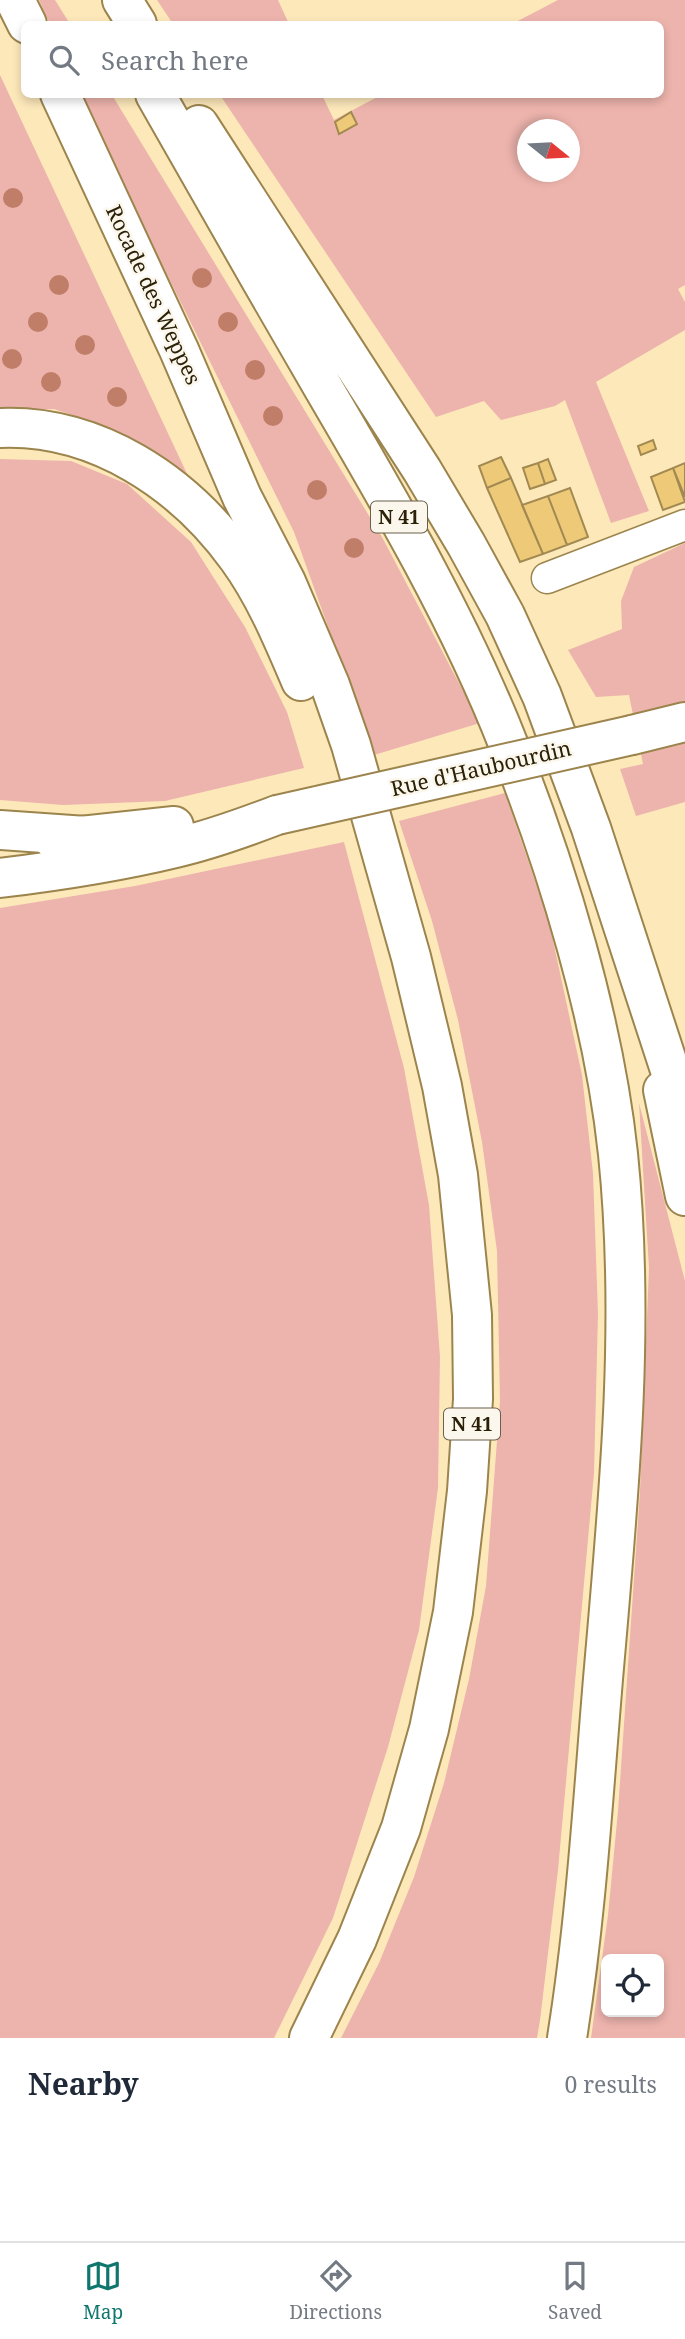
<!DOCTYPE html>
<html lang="en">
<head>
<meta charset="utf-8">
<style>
  :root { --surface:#fff; --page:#f6f6f7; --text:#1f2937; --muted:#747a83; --line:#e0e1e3; --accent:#0f766e }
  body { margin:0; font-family:"Noto Serif",serif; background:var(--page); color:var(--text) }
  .controls { position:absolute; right:21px; bottom:21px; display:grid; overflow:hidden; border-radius:10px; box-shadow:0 4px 10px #0003 }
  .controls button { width:63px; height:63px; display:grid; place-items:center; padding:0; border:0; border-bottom:2px solid var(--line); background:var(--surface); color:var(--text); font:35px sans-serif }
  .compass { position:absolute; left:517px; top:119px; width:63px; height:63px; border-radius:50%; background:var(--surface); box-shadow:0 4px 10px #0003; rotate:108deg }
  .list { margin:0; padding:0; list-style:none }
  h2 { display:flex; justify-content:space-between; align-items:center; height:91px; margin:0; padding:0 28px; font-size:30px }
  h2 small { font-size:23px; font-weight:400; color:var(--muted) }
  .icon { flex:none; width:38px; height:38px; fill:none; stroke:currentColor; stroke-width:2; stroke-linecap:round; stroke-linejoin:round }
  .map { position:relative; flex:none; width:685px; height:2038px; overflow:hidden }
  .search { position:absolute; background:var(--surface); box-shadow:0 4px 10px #0003; left:21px; right:21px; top:21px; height:77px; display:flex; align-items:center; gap:18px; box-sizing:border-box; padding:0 24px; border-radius:10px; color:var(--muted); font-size:26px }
  .sheet { height:203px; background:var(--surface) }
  nav { display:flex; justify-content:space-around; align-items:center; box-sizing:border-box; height:98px; border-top:2px solid var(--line); background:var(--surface); font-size:19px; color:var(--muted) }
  nav a { display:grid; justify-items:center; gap:4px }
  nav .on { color:var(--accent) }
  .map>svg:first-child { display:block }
</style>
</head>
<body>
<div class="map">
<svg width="685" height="2038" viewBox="0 0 685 2038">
  <rect width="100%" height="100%" fill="#fde8ba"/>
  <!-- green -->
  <path fill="#edb4ad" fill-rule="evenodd" d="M39,0H55L70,24H50Z
    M157,0H278L289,24H173Z
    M558,0H685V285L678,289L685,302V330L596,382L649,511L611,523L565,400L555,406L501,420L484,401L436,417L220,95H322L334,120L381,95L660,94V24H512ZM528,130H570V172H528Z
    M0,75L189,478L108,427L54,409L0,411Z
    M83,95H112L382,537L480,723L374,755L294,532L144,228Z
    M0,459L71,461L127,484L191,542L245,627L287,712L304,768L165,801L63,805L0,800Z
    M685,543V802L636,816L620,769L643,764L629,695L596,697L568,650L622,629L621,601L634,567Z
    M505,793L549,922L582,1075L593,1173L598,1314L594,1473L558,1870L540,2020L537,2038H341L379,1963L414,1877L444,1783L469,1679L486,1586L500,1401L497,1251L482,1142L458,1020L432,921L399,821Z
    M344,842L404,1068L429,1205L440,1357L438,1488L419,1630L388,1747L333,1918L274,2038H0V908L135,886Z
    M639,1103L685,1281V2038H591L608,1915L618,1811L640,1491L649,1268ZM606,1959H659V2012H606Z"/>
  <!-- building -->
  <path fill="#eeca78" stroke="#a18951" stroke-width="2" d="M351,112L357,124L339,134L335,122Z
    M653,440L656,449L641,455L638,446Z
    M501,457L511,478L487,488L479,466Z
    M548,459L556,480L545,484L538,463Z
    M538,463L545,484L530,489L523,468Z
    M685,463V497L673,468Z
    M673,468L685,502L663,510L651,477Z
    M511,478L543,554L520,562L487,488Z
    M570,488L588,537L567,545L548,496Z
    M548,496L567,545L543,554L522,505Z"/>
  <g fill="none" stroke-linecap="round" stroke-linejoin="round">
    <!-- street casing -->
    <g stroke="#9c844d" stroke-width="33">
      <path id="street" d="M547,578L685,525"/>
    </g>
    <!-- secondary casing -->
    <g stroke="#9c844d" stroke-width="42">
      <path id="secondary" d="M632,735L685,722
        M53,839L174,826
        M0,878C58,871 117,862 175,848C210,840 243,828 277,815"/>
    </g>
    <!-- highway casing -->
    <g stroke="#9c844d" stroke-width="42">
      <path id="highway" d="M15,0L27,24
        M122,0L137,24
        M60,94L179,350L242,497L286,582L330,685L351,745L411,957L442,1086L458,1175L472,1315L473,1399L467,1491L453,1612L429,1729L401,1828L357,1939L309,2038
        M155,94C211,193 267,291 324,389C392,505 460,621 509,746C558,870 604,1021 618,1154C636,1328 618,1505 603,1679C593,1799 586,1919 567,2038
        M199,125L422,470L466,544L505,615L542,696L591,828L685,1116
        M0,428C96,424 183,482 238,558C265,595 283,639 301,681
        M0,830L86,836
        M663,1090L685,1196"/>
    </g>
    <!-- street -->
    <use href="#street" stroke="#fff" stroke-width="30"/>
    <!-- secondary -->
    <use href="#secondary" stroke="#fff" stroke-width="38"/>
    <!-- highway -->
    <use href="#highway" stroke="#fff" stroke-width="38"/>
    <!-- secondary-bridge casing -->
    <g stroke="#9c844d" stroke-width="42" stroke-linecap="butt">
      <path id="secondary-bridge" d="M277,815L632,735"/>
    </g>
    <!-- secondary-bridge -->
    <use href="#secondary-bridge" stroke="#fff" stroke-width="38"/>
  </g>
  <!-- trees -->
  <g fill="#c07e68">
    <circle cx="13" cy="198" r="10"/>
    <circle cx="202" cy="278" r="10"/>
    <circle cx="59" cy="285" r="10"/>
    <circle cx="38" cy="322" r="10"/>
    <circle cx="228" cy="322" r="10"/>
    <circle cx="85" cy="345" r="10"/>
    <circle cx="12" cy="359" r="10"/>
    <circle cx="255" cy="370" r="10"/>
    <circle cx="51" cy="382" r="10"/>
    <circle cx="117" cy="397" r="10"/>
    <circle cx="273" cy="416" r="10"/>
    <circle cx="317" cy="490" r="10"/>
    <circle cx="354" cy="548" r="10"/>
  </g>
  <g text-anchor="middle" stroke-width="5" stroke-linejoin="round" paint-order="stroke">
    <!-- shield labels -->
    <g fill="#fcf7ec" stroke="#6a614d" stroke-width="2">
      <rect x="371" y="501.5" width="56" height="31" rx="5"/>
      <rect x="444" y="1408.5" width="56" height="31" rx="5"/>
    </g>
    <g font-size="19" font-weight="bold" fill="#2b2109">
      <text x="399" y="524">N 41</text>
      <text x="472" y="1431">N 41</text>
    </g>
    <!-- street labels -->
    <g font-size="21" fill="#2b2109" stroke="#fcf7ec">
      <text transform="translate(153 295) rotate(65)" y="7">Rocade des Weppes</text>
      <text transform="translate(481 769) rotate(-13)" y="7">Rue d'Haubourdin</text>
    </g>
  </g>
</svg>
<div class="controls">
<button><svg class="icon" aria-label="locate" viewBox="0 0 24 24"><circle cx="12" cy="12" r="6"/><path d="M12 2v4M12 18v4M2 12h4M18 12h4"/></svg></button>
</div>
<svg class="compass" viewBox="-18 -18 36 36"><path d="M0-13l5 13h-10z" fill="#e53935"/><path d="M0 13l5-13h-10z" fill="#747a83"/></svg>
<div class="search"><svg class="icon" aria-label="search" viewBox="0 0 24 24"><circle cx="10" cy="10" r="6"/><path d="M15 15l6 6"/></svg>Search here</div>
</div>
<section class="sheet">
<h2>Nearby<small>0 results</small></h2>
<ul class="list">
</ul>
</section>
<nav>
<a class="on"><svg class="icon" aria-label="map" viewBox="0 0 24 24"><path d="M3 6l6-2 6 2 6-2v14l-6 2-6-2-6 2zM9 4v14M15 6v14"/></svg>Map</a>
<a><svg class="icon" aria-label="directions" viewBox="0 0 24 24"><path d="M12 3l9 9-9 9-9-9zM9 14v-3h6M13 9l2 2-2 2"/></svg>Directions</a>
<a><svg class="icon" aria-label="saved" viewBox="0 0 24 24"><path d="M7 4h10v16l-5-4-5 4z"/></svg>Saved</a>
</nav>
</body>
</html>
